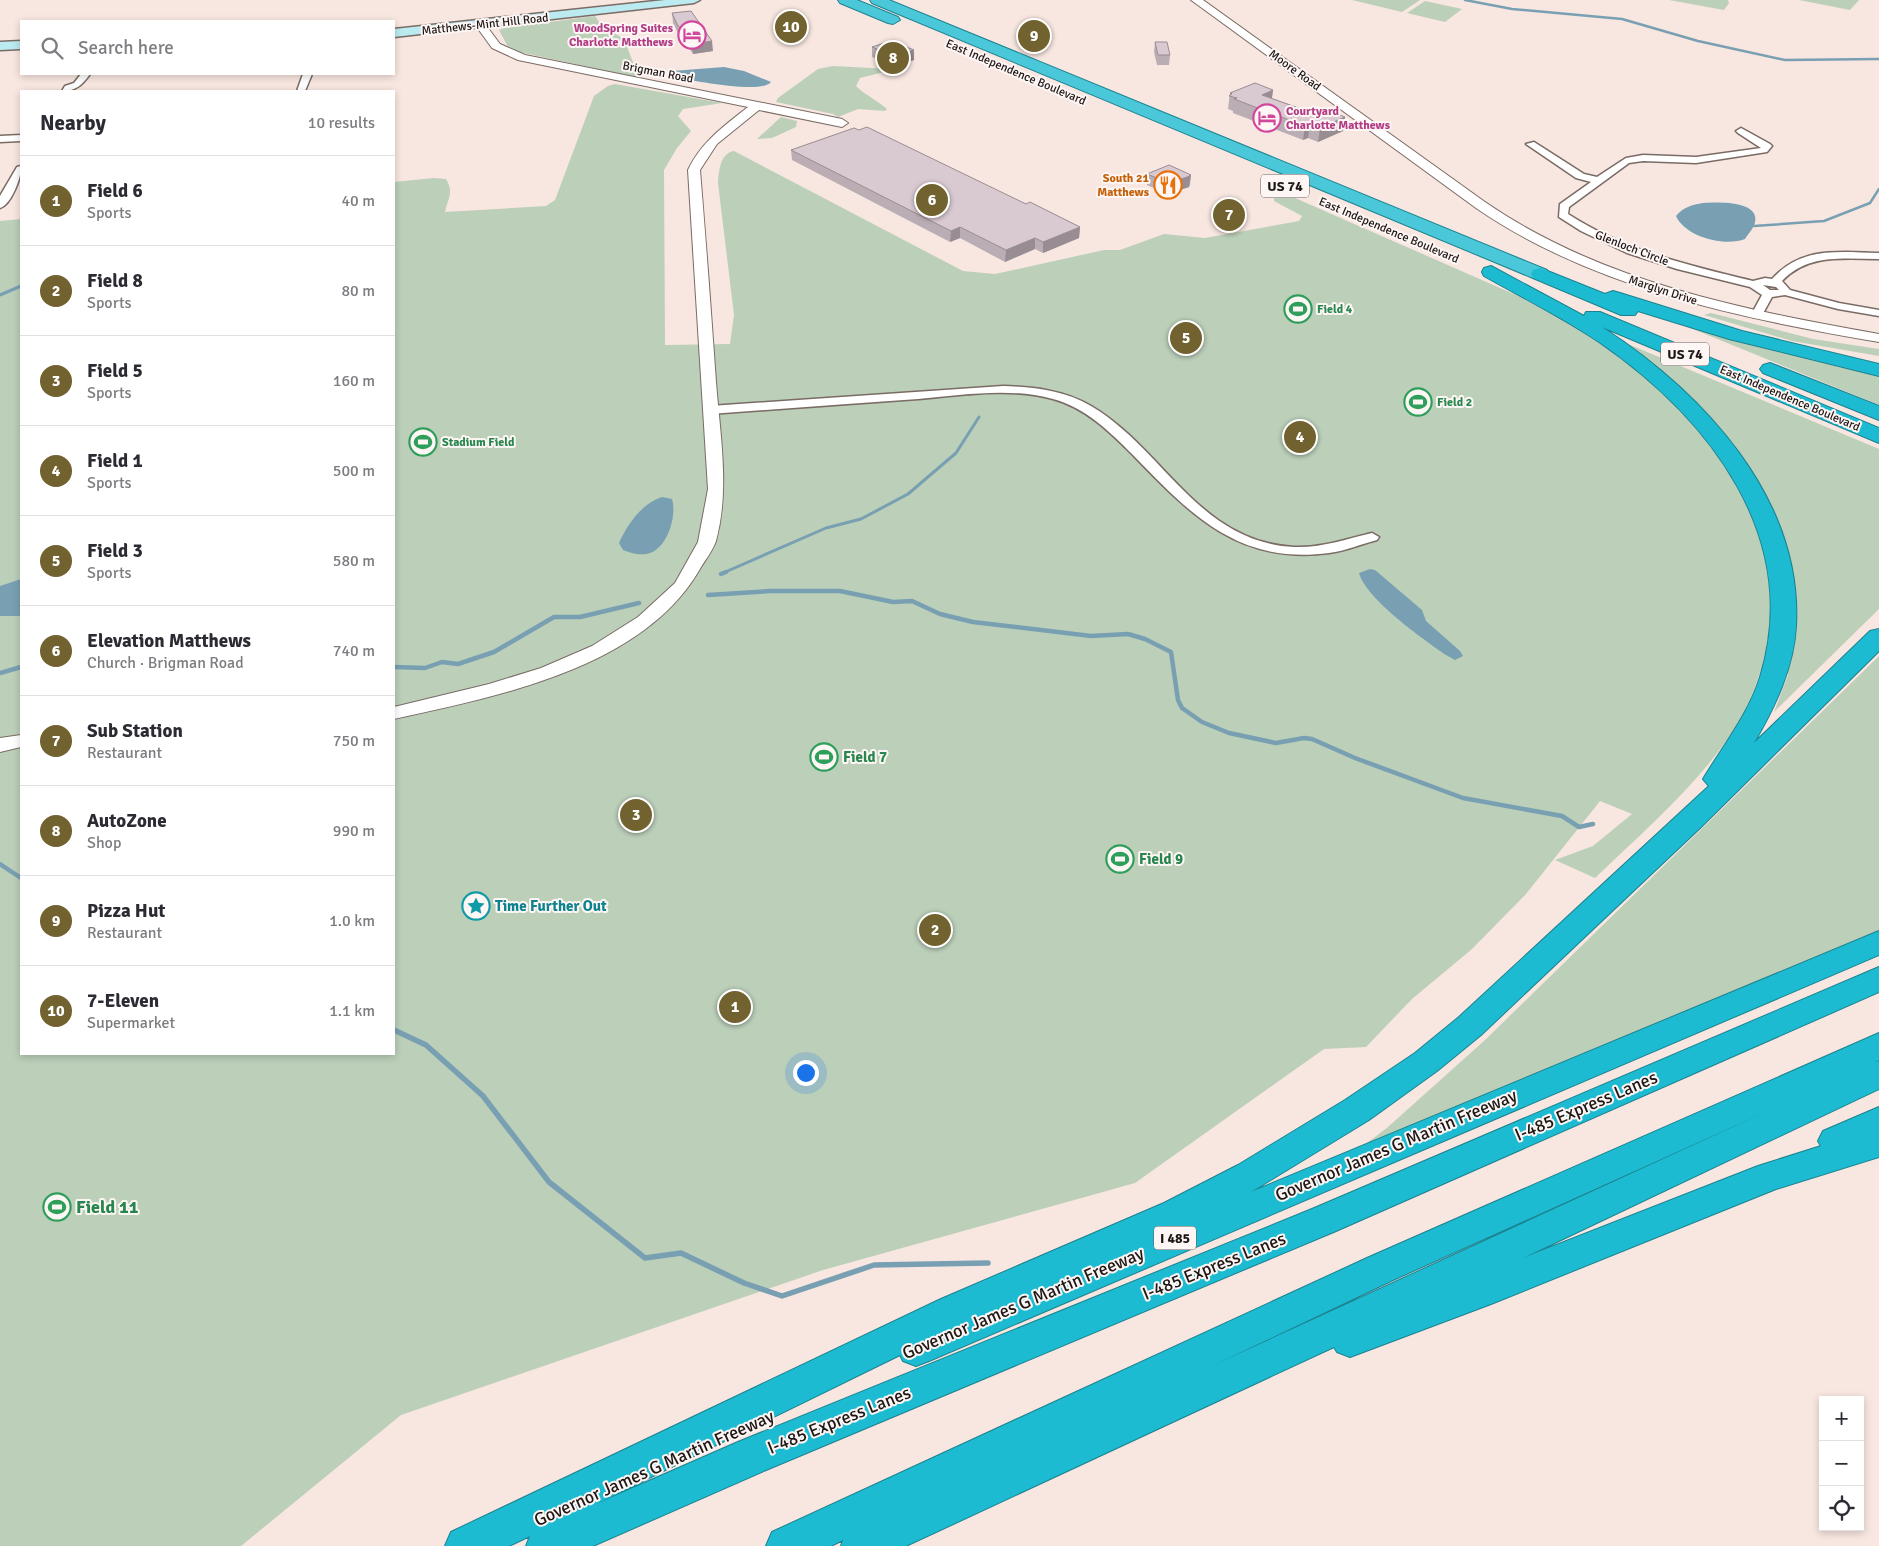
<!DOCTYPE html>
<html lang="en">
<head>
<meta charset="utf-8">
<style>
  :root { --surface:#fff; --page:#f2f2f3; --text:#2b2b33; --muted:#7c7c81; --line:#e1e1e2; --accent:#716230 }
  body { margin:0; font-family:Signika,sans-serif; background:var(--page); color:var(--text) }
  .controls { position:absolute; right:15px; bottom:15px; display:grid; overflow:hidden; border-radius:0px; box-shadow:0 2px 8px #0003 }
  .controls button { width:45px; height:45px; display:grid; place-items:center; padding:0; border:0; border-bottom:1px solid var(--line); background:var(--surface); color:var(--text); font:25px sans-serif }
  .you { position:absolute; left:805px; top:1072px; width:18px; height:18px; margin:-12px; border:4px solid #fff; border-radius:50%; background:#1a73e8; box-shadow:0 0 0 8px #1a73e833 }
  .badge { display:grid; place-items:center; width:32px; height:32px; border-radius:50%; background:var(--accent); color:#fff; font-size:16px; font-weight:700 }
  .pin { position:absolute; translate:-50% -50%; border:2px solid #fff; box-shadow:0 1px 5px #0006 }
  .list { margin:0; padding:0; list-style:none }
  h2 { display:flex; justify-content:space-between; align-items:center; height:65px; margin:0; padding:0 20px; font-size:21px }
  h2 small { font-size:16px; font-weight:400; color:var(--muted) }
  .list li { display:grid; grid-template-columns:32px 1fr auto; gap:15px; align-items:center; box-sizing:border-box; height:90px; padding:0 20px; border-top:1px solid var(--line) }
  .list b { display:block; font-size:19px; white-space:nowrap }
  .list p { margin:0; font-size:16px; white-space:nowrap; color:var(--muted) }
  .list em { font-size:16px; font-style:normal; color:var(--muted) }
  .icon { flex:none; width:28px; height:28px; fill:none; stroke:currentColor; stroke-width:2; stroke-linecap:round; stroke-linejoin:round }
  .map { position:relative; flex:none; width:1879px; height:1546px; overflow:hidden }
  .search { position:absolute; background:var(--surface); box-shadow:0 2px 8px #0003; left:20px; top:20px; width:375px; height:55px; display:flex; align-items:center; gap:12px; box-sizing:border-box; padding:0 18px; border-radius:0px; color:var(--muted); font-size:19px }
  .panel { position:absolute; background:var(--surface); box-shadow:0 2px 8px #0003; left:20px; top:90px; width:375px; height:965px; border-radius:0px }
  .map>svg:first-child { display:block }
</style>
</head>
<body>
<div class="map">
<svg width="1879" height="1546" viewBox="0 0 1879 1546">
  <rect width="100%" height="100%" fill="#f8e6e0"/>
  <!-- green -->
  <path fill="#bbcfb9" d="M1352,0H1420L1402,12Z
    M1669,0H1728L1729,3L1724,10Z
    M1799,0H1859L1850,10Z
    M1425,1L1462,9L1445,22L1407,13Z
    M595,16L602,26L624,39L639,78L515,51L507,45L499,30L504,28Z
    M833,66L890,69L892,70L860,78L856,86C865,95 877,100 887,109L885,111L858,109L838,117L833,114L776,102L778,98L818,69Z
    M615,84L722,103L683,109L678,116L691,131L677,148L664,170L665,345L730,344L734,315L718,183C719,171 720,153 734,151L963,271L995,274L1104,250H1120L1164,234L1205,238L1299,221L1302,216L1274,201V198L1284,196L1295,198L1516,295C1538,307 1562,318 1583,332C1682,396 1778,494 1770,620C1767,658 1755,695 1735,728C1698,785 1644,831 1595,878L1555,860L1593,846L1632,814L1600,801L1526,894L1472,949L1412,999L1366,1047L1324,1049L1135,1183L823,1270L401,1415L241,1546H0V221L21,219V1054H394V182L434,178L446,179C454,192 448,199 445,212L546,206L555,200L594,96L608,86Z
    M781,117L797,121L796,127L772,138L757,139Z
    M1711,313L1813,339L1879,349V356L1792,341L1704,315Z
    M1688,327L1839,367L1879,374V405Z
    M1623,342L1879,449V609L1774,712L1788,675L1792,642L1761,489L1731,445Z
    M1879,656V954L1278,1211L1388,1127L1485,1040Z"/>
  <!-- water -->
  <path fill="#79a0b2" d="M724,67L744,71L771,82C761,95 688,79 670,77L667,74L672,71Z
    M1703,203C1715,202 1760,200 1755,222C1754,228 1748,234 1745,239C1725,247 1685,237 1676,216C1683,207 1692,205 1703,203Z
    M662,497L672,499C677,515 668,547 650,553C642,556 630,553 623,550L619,543C627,525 642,503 662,497Z
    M1370,569L1375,570L1422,610L1426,621L1460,651L1463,656L1455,660L1446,655C1423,639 1366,599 1359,573Z
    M21,579V616H0V586Z"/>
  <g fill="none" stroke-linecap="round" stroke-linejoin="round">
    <!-- stream-far3 -->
    <path stroke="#79a0b2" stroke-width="2.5" d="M1465,0L1512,9L1622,19L1698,41L1785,60L1879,59
      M1754,226L1824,221L1870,203L1879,189"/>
    <!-- stream-far2 -->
    <path stroke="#79a0b2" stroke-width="3" d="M0,295L21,286
      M723,573L826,528L861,519L908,494L956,453L979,417"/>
    <!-- stream-far1 -->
    <path stroke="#79a0b2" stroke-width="4.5" d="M721,574L726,572
      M708,595L771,591H840L893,602L912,601L940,614L973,622L1091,636L1128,634L1145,639L1171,652L1178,700L1182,708L1202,722L1229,733L1276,743L1304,738L1312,739L1355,758L1463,798L1562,816L1579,827L1593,824
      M394,667L425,668L442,662L458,664L494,652L554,617H580L639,603
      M0,673L21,667
      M0,864L21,878"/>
    <!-- stream -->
    <path stroke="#79a0b2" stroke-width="5.5" d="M394,1030L426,1045L483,1096L549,1182L645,1258L681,1253L744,1283L782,1296L874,1265L988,1263"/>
    <!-- minor casing -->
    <g stroke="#7a6b65" stroke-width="3">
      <path id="minor" d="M81,74H90C82,85 76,91 62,91L65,86L74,83Z
        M303,74H312L305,91H297Z
        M1741,128L1770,144L1772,146L1767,152L1696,163L1643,161L1629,163L1569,207L1568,214C1625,251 1688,265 1753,281L1765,278L1772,279C1802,246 1838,252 1879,253V259C1844,259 1808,253 1782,281L1790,290L1839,303L1879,310V316L1838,309L1785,295L1772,297L1761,317H1753L1751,315L1762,295L1750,287L1677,269L1627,253L1581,231L1559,217L1560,204L1591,182L1576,178L1526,144L1534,142L1584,174L1597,177L1626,158L1643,155L1696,157L1761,148L1738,133L1736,131ZM1763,285L1776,287L1779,290H1770Z
        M21,135V141L0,142V136Z
        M21,166C22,176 11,205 0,208V196L17,167Z
        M1003,386C1033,387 1064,390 1091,406C1163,448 1198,542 1294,547C1322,548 1346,539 1372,533L1379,537L1377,540C1361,544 1346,551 1329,553C1239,565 1191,515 1133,455C1110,432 1086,408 1053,399C1010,387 962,395 918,399C849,404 779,409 710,414L704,410L710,406Z"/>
    </g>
    <!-- tertiary casing -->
    <g stroke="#7a6b65" stroke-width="2">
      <path id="tertiary" d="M1191,0H1203L1485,202C1601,282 1743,310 1879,334V342C1740,318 1594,289 1476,208Z
        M481,23L485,24L500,44L525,55L842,119L848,123L842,127L759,110L717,144L700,170C706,241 711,311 716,382C720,435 730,489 716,541C713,550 706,559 701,567C645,668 498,696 394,719V707L489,684L541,668L592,646L638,617L675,583L698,542L708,489L688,170C701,142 724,126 748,107L518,60L492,48L476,26Z
        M21,735V747L0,752V738Z"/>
    </g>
    <!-- secondary casing -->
    <g stroke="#7a6b65" stroke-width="3">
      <path id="secondary" d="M665,0H700L694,3L394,37V29Z
        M21,41V49L0,50V42Z"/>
    </g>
    <!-- trunk casing -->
    <g stroke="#1d828f" stroke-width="2">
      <path id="trunk" d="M838,0H857L898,17L900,20L893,24L888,23L840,3Z
        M870,0H889L1547,270L1549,274L1547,278H1533L872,3Z"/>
    </g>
    <!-- motorway casing -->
    <g stroke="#1d828f" stroke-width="2">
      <path id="motorway" d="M1491,266L1584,316L1586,312H1600L1879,428V443L1602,327C1702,392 1803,498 1796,626C1794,667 1775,707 1754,743L1870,631L1879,629V651L1700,828L1481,1035L1437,1071L1369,1120L1251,1192L1879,931V955L929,1361L916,1366L903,1361L900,1355L594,1505L738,1442L1312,1209L1879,967V992L1336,1231L766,1470L593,1546H526L530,1536L509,1546H445L451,1532L941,1299L1164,1203L1238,1165L1345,1100L1415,1053L1459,1017L1709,786L1703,779C1723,746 1748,715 1760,677C1803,537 1709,418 1599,342C1562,317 1523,298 1484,276L1482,272L1484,268Z
        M1540,268L1605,294L1613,291L1620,293L1742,331L1879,364V376L1729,339L1638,311L1635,315H1621L1533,278L1531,274L1533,270Z
        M1770,363L1879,406V420L1763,373L1760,369L1763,365Z
        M1879,1033V1060L1875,1062L1879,1061V1089L1523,1258L1758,1166L1821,1146L1818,1141L1823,1131L1879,1107V1157L1776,1189L1491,1304L1350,1357L1337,1352L1334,1347L906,1546H841L843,1540L831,1546H766L772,1532L1367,1258ZM1770,1110L1214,1365L1393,1280Z"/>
    </g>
    <!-- minor -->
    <use href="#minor" fill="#fff" fill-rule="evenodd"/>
    <!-- tertiary -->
    <use href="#tertiary" fill="#fff" fill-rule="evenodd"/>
    <!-- secondary -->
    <use href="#secondary" fill="#bbebf1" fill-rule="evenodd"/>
    <!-- trunk -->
    <use href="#trunk" fill="#4ac8da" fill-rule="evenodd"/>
    <!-- motorway -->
    <use href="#motorway" fill="#1dbbd1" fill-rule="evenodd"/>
  </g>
  <!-- wall -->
  <path fill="#bbadb4" d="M672,13L713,51L693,54L678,33L673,23Z
    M1155,42L1170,55L1169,65H1157L1154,52Z
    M872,47L914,50V60L894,66L872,57Z
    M1273,90L1272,98L1315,114L1345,117L1343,131L1318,142L1308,138L1303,140L1233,113V111L1228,109L1230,93Z
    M791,150L1080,227L1079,238L1043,253L1035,249L1005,262L960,238L950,242L792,160Z
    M1147,174L1191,175L1190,185L1189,187L1168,194L1147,185Z"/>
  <!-- shaded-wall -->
  <path fill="#988d92" d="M712,41L713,51L693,54L692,44Z
    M914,50V60L894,66V56Z
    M1273,90L1271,104L1262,95Z
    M1345,117L1343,131L1318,142L1320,128Z
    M1310,124L1308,138L1303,140L1305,126Z
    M1191,175L1189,187L1168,194L1169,183Z
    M960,227V238L950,242L951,231Z
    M1080,227L1079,238L1043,253V242Z
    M1035,238V249L1005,262L1006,250Z"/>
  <!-- building -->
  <path fill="#d9c9d1" stroke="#988d92" d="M691,11L712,41L692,44L677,24L672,13Z
    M891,41L914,50L894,56L872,47Z
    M1155,42H1167L1170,55H1158Z
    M1255,83L1273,90L1262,95L1315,114L1327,110L1345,117L1320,128L1310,124L1305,126L1234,99L1237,98L1229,96L1232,94L1230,93Z
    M867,127L1026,204L1030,202L1080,227L1043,242L1035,238L1006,250L960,227L951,231L791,150L854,128L859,130Z
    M1169,165L1191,175L1189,176H1190L1169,183L1147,174Z"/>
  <!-- icons -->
  <defs>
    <g id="hotel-ring" transform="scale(1.4375)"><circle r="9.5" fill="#fdf6f4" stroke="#d1479c" stroke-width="1.5"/><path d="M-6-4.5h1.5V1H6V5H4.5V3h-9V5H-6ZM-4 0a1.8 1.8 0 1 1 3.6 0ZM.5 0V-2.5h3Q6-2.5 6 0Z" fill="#d1479c"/></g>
    <g id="restaurant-ring" transform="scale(1.4375)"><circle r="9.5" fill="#fdf6f4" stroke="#e8710a" stroke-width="1.5"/><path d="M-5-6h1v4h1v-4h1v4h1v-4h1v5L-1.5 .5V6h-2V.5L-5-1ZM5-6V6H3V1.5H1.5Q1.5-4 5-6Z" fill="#e8710a"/></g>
    <g id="stadium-ring" transform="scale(1.4375)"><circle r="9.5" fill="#fdf6f4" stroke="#2e9e5b" stroke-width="1.5"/><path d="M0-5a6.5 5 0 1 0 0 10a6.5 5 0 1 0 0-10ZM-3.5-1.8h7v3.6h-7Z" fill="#2e9e5b"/></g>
    <g id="sight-ring" transform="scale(1.4375)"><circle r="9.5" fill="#fdf6f4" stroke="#0f9aa8" stroke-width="1.5"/><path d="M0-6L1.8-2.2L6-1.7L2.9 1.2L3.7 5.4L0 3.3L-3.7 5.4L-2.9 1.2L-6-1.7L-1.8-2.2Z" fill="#0f9aa8"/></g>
  </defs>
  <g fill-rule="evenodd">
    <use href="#hotel-ring" x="692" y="35"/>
    <use href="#hotel-ring" x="1267" y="118"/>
    <use href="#restaurant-ring" x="1168" y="185"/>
    <use href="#stadium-ring" x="1298" y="309"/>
    <use href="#stadium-ring" x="1418" y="402"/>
    <use href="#stadium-ring" x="423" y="442"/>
    <use href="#stadium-ring" x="824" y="757"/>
    <use href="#stadium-ring" x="1120" y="859"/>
    <use href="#sight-ring" x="476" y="906"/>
    <use href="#stadium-ring" x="57" y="1207"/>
  </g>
  <g text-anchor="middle" stroke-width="4" stroke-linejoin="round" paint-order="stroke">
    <!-- far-street labels -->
    <g font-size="12" fill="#1d1715" stroke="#fdf6f4">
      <text transform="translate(485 24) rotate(-6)" y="4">Matthews-Mint Hill Road</text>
      <text transform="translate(1295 70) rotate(36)" y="4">Moore Road</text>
      <text transform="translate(658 72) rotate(11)" y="4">Brigman Road</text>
      <text transform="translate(1016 72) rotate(23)" y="4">East Independence Boulevard</text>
      <text transform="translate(1389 230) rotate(23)" y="4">East Independence Boulevard</text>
      <text transform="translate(1632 248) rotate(21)" y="4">Glenloch Circle</text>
      <text transform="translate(1663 290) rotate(18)" y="4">Marglyn Drive</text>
      <text transform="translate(1790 398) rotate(23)" y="4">East Independence Boulevard</text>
    </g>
    <!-- far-hotel labels -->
    <g font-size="12" font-weight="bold" fill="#b23c85" stroke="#fdf6f4" text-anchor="end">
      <text x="673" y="32">WoodSpring Suites<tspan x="673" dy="14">Charlotte Matthews</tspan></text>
      <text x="1286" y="115" text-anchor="start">Courtyard<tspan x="1286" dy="14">Charlotte Matthews</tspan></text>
    </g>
    <!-- far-food labels -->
    <g font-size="12" font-weight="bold" fill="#c56008" stroke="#fdf6f4" text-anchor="end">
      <text x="1149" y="182">South 21<tspan x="1149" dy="14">Matthews</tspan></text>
    </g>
    <!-- far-leisure labels -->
    <g font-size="12" font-weight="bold" fill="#27864d" stroke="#fdf6f4" text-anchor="start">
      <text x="1317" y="313">Field 4</text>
      <text x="1437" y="406">Field 2</text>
      <text x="442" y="446">Stadium Field</text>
    </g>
    <!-- shield labels -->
    <g fill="#fdf6f4" stroke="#605a58" stroke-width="1">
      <rect x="1261" y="174.5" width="48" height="23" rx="4"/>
      <rect x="1661" y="342.5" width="48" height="23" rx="4"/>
      <rect x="1154" y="1226.5" width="42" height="23" rx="4"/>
    </g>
    <g font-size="14" font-weight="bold" fill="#1d1715">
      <text x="1285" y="191">US 74</text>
      <text x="1685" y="359">US 74</text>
      <text x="1175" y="1243">I 485</text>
    </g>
    <!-- leisure labels -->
    <g font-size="15" font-weight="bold" fill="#27864d" stroke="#fdf6f4" text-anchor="start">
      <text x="843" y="762">Field 7</text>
      <text x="1139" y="864">Field 9</text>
    </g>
    <!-- culture labels -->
    <g font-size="15" font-weight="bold" fill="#0d838f" stroke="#fdf6f4" text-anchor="start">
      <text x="495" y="911">Time Further Out</text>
    </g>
    <!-- near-street labels -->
    <g font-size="18" fill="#1d1715" stroke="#fdf6f4">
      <text transform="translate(1586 1106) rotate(-23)" y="6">I-485 Express Lanes</text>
      <text transform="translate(1396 1145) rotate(-23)" y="6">Governor James G Martin Freeway</text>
      <text transform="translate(1214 1266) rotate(-22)" y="6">I-485 Express Lanes</text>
      <text transform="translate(1023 1303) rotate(-23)" y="6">Governor James G Martin Freeway</text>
      <text transform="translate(839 1420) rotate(-22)" y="6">I-485 Express Lanes</text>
      <text transform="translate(654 1468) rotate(-24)" y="6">Governor James G Martin Freeway</text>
    </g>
    <!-- near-leisure labels -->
    <g font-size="18" font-weight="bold" fill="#27864d" stroke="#fdf6f4" text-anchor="start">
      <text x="76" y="1213">Field 11</text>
    </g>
  </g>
</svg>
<div class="controls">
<button>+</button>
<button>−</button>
<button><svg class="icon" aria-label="locate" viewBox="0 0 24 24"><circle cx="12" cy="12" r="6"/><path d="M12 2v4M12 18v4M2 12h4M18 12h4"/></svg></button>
</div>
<div class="you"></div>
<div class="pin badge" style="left:735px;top:1007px">1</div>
<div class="pin badge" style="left:935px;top:930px">2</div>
<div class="pin badge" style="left:636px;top:815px">3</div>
<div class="pin badge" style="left:1300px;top:437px">4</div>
<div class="pin badge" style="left:1186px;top:338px">5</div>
<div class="pin badge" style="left:932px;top:200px">6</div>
<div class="pin badge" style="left:1229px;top:215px">7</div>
<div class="pin badge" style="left:893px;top:58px">8</div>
<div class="pin badge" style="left:1034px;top:36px">9</div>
<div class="pin badge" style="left:791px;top:27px">10</div>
<div class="search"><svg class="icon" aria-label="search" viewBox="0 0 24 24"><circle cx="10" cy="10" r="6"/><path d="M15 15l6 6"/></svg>Search here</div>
<section class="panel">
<h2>Nearby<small>10 results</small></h2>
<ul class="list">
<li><span class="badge">1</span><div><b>Field 6</b><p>Sports</p></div><em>40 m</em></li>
<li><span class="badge">2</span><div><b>Field 8</b><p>Sports</p></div><em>80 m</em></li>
<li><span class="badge">3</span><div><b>Field 5</b><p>Sports</p></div><em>160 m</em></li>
<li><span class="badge">4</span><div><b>Field 1</b><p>Sports</p></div><em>500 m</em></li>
<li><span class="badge">5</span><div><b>Field 3</b><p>Sports</p></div><em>580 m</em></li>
<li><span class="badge">6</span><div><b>Elevation Matthews</b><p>Church · Brigman Road</p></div><em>740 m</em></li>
<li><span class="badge">7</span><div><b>Sub Station</b><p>Restaurant</p></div><em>750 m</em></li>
<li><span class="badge">8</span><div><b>AutoZone</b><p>Shop</p></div><em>990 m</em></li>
<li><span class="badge">9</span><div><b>Pizza Hut</b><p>Restaurant</p></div><em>1.0 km</em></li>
<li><span class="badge">10</span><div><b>7-Eleven</b><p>Supermarket</p></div><em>1.1 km</em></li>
</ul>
</section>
</div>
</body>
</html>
